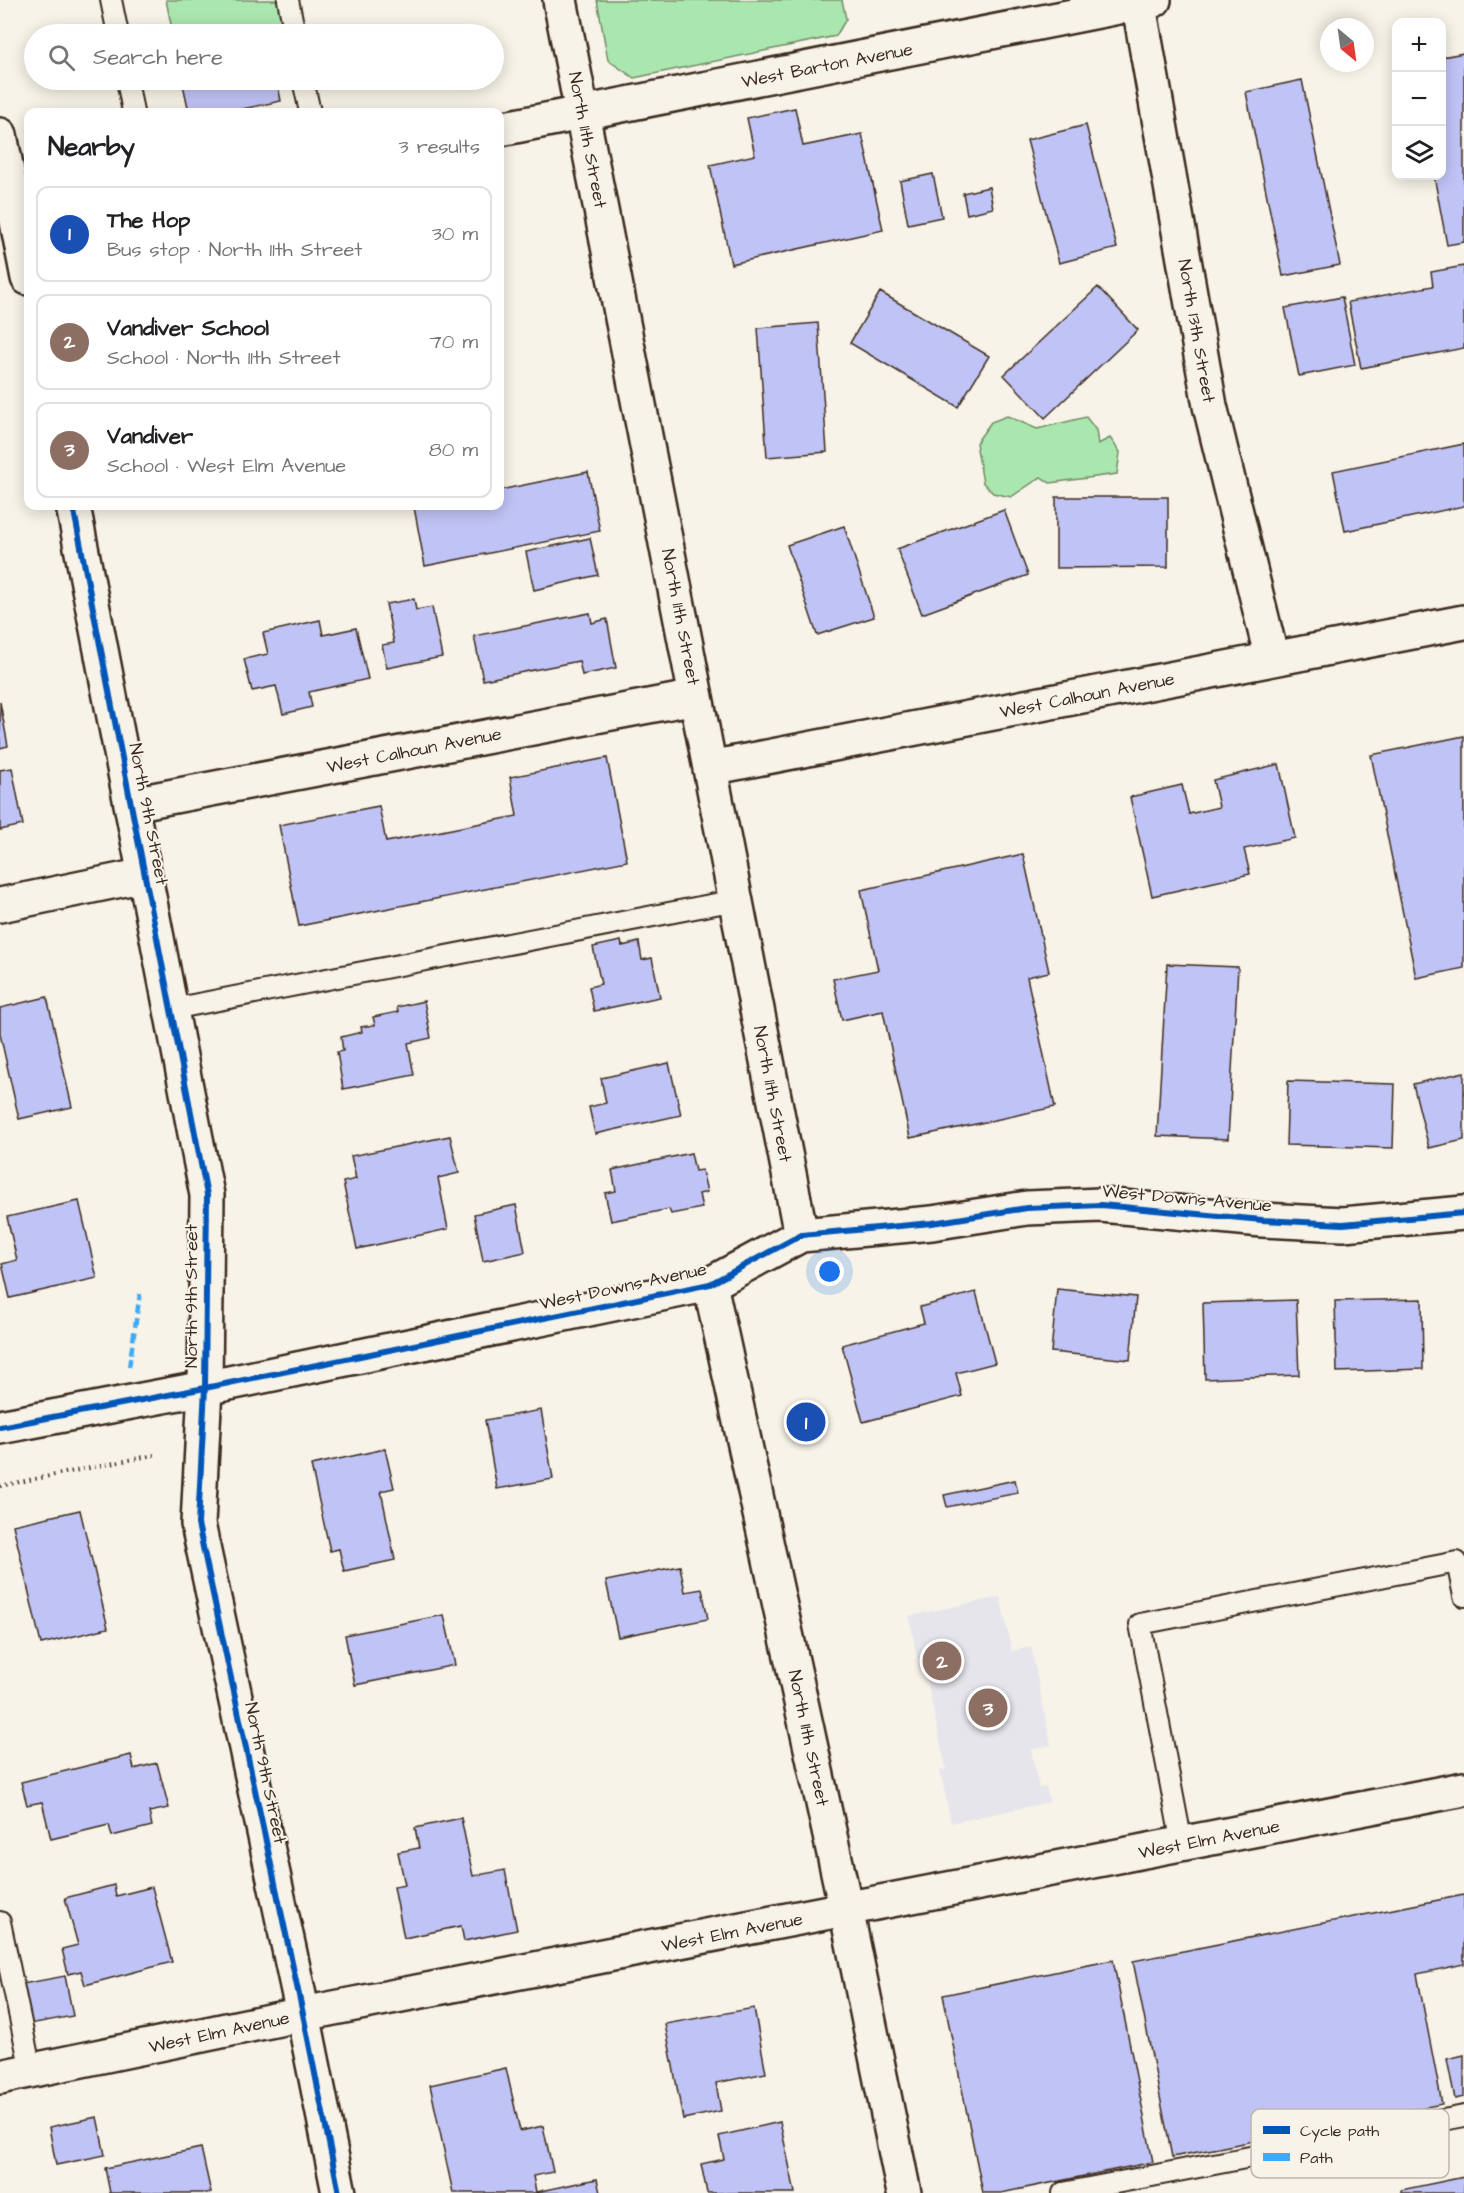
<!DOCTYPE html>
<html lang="en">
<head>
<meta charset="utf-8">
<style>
  :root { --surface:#fff; --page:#f2f2f2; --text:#202124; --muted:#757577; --line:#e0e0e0; --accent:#111827 }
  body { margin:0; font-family:"Architects Daughter",sans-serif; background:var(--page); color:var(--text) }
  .controls { position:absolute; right:18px; top:18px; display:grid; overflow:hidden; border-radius:12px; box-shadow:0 3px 15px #0003 }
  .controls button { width:54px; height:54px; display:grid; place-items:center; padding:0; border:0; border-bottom:2px solid var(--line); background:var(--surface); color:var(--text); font:30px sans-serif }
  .compass { position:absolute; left:1320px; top:18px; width:54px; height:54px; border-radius:50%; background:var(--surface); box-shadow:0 3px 15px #0003; rotate:151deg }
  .you { position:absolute; left:830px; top:1272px; width:21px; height:21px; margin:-15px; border:4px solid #fff; border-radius:50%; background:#1a73e8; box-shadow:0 0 0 9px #1a73e833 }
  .badge { display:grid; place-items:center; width:39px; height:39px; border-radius:50%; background:var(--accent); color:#fff; font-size:20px; font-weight:700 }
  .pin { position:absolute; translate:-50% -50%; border:3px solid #fff; box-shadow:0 2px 6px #0006 }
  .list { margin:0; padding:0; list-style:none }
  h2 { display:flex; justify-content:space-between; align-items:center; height:78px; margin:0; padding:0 24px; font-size:26px }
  h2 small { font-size:20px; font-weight:400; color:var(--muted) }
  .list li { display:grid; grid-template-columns:39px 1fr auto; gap:18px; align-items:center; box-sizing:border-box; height:96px; margin:0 12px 12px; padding:0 12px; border:2px solid var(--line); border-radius:12px }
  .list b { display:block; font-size:22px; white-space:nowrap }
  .list p { margin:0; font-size:20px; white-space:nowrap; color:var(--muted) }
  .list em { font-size:20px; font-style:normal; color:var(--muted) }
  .icon { flex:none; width:33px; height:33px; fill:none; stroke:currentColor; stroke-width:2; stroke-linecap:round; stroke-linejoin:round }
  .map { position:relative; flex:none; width:1464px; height:2193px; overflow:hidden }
  .search { position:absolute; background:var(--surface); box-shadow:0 3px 15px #0003; left:24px; top:24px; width:480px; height:66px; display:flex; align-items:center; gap:15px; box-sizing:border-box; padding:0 21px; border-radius:33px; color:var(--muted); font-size:22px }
  .panel { position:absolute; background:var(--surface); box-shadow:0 3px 15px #0003; left:24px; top:108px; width:480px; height:402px; border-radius:12px }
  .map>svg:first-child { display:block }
</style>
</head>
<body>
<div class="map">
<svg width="1464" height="2193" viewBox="0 0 1464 2193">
  <rect width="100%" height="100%" fill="#f7f3e8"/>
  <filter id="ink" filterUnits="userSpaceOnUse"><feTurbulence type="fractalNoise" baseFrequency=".0167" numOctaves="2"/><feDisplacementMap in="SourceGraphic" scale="12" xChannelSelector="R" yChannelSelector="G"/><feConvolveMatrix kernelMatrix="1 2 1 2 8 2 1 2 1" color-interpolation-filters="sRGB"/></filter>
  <g filter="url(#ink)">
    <!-- built -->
    <path fill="#e6e5ec" d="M1000,1597L1012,1651L1031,1647L1051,1745L1031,1750L1039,1788L1046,1787L1050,1802L951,1823L940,1770L946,1769L925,1671L920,1672L909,1616Z"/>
    <!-- green -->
    <path fill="#aae7ae" stroke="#728866" stroke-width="1.5" d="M166,0H277L284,32L277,34H173Z
      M597,0H842L846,19L836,36L634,78L608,60Z
      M1007,416L1037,429L1086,417L1096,430L1098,444L1110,438L1120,452L1117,474L1050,483L1041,477L1011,497L993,493L983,483L976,443L991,422Z"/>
    <!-- building -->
    <path fill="#c0c3f5" stroke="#3b2a1e" stroke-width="1.5" d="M1464,53V242L1447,245L1434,176H1442V57Z
      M182,80H277L281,101L228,112H189Z
      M1302,80L1340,265L1283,276L1246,92Z
      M795,108L803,146L862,134L883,230L731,264L710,165L755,155L747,118Z
      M1086,125L1117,248L1059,263L1027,140Z
      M933,174L942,217L908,224L900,181Z
      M989,187L993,208L967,214L963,193Z
      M1464,266V348L1361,368L1348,302L1433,286L1431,272Z
      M1098,287L1138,330L1045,418L1004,375Z
      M880,292L989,356L958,407L850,343Z
      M1342,297L1355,365L1299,376L1285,308Z
      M818,323L827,452L767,457L758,328Z
      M1464,444V506L1345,531L1333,471Z
      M588,472L600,531L425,566L414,507L500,506V490Z
      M1056,497H1168V567L1056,568Z
      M1004,510L1028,575L922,614L897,549Z
      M844,526L874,617L817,635L787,545Z
      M590,538L598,575L534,590L526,552Z
      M414,599L416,610L432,607L442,657L387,668L382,645L394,643L386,604Z
      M590,613L592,623L607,619L616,668L582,675L579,661L483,680L474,636Z
      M320,620L323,635L356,628L368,679L309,692L312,707L283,714L276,686L252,691L244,659L268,654L263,633Z
      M0,702L8,746L0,748Z
      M1464,736V968L1416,978L1371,755Z
      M607,758L627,861L299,926L279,825L379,806L386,842L517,816L510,777Z
      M1279,764L1295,838L1244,849L1250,874L1152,896L1130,797L1182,785L1189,814L1219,807L1213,780Z
      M12,768L23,825L0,830V770Z
      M1023,854L1049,972L1027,977L1055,1107L910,1138L883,1011L842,1020L833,979L878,970L861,890Z
      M621,941L622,946L639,942L642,960L652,958L660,997L594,1011L589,987L601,984L593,947Z
      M1167,964L1238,967L1228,1139L1157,1136Z
      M47,997L72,1107L19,1119L0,1034V1008Z
      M424,1001L431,1038L408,1043L414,1075L343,1089L337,1052L343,1051L341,1037L362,1032L361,1027L375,1025L373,1017L398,1012L397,1007Z
      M669,1063L681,1115L595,1134L589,1107L606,1103L601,1078Z
      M1464,1072V1140L1429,1148L1413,1084Z
      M1288,1081L1395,1084L1393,1148L1286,1145Z
      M450,1136L459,1173L438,1178L448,1229L357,1249L343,1182L356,1179L351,1156Z
      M691,1153L695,1171L702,1170L707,1192L699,1194L702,1208L671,1214L669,1209L611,1221L605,1193L616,1191L612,1170Z
      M79,1201L97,1278L10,1298L2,1264L17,1260L7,1217Z
      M516,1205L525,1252L483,1261L474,1214Z
      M1057,1289L1136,1297L1130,1360L1051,1352Z
      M976,1292L995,1363L956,1373L962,1396L863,1422L842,1345L924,1323L920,1307Z
      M1422,1299L1423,1369L1337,1372L1335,1301Z
      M1296,1300L1299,1375L1205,1379L1203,1303Z
      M541,1410L553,1479L497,1489L485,1420Z
      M385,1449L394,1488L381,1491L395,1560L344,1571L339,1549L330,1551L311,1465Z
      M1015,1480L1018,1493L947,1507L944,1495Z
      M80,1510L108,1628L41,1644L13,1525Z
      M680,1566L685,1592L702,1589L708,1619L618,1637L606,1581Z
      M444,1615L455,1665L355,1685L345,1635Z
      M131,1755L134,1769L157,1763L169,1808L149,1812L152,1826L112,1836L109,1825L51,1839L42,1802L27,1805L21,1782Z
      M461,1818L473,1876L505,1870L517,1930L464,1941L461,1926L404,1938L394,1887L405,1885L398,1852L419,1848L415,1828Z
      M114,1885L116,1896L152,1887L172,1962L85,1985L81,1971L68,1974L62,1949L78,1945L65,1898Z
      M1464,1895V1964L1417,1974L1442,2104L1172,2157L1133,1961Z
      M1113,1960L1153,2162L1001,2193H983L943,1995Z
      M65,1976L73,2016L30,2024L22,1984Z
      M754,2008L766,2073L716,2083L721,2111L683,2119L665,2024Z
      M1464,2055V2097L1455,2099L1447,2059Z
      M506,2068L520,2131L543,2126L553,2172L533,2176L536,2192L597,2179L600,2193H453L430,2085Z
      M97,2117L105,2155L56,2165L49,2127Z
      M780,2122L795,2193H707L701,2164L724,2159L719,2136Z
      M201,2148L211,2193H110L105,2168Z
      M1464,2177V2193H1401V2190Z"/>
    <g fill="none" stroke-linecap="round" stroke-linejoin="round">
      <!-- service casing -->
      <g stroke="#3b2a1e" stroke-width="24">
        <path id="service" d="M111,0L118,34
          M288,0L295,34
          M127,80L133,112
          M303,80L310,112
          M172,1009L736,900
          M1182,1844L1140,1624L1457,1562L1464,1596
          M0,1922L31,2071
          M1063,2193L1464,2116"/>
      </g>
      <!-- minor casing -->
      <g stroke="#3b2a1e" stroke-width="38">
        <path id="minor" d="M560,0L801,1235
          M1138,0L1210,406L1272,659
          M500,129L1154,0
          M0,135L28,278
          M73,506L207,1195L205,1388L198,1524L303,2014L339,2193
          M710,768L1464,622
          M132,804L696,697
          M0,905L145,875
          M710,1284L846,1909L904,2193
          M0,1427L205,1388L710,1284L801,1235L932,1223L1027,1208L1101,1205L1262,1220L1343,1224L1464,1213
          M0,2077L303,2014L1464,1789"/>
      </g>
      <!-- path -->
      <path stroke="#3b2a1e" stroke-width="4" stroke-dasharray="1.5 4.5" stroke-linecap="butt" d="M0,1486L154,1455"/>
      <!-- service -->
      <use href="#service" stroke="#f7f3e8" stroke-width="20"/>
      <!-- minor -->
      <use href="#minor" stroke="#f7f3e8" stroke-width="33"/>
      <!-- quiet -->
      <path stroke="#3fa9f5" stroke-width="4.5" stroke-dasharray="9 4.5" stroke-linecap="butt" d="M129,1367L140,1294"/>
      <!-- cycleway casing -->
      <g stroke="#f7f3e8" stroke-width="10">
        <path id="cycleway" d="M73,506L207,1195L205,1388L198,1524L303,2014L339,2193
          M0,1427L205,1388L710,1284L801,1235L932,1223L1027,1208L1101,1205L1262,1220L1343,1224L1464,1213"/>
      </g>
      <!-- cycleway -->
      <use href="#cycleway" stroke="#0057b8" stroke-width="6"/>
    </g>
  </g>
  <g text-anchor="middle" stroke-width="4.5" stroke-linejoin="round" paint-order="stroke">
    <!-- street labels -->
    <g font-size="18" fill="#3b2a1e" stroke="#f7f3e8">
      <text transform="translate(827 65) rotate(-11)" y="6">West Barton Avenue</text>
      <text transform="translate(588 140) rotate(79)" y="6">North 11th Street</text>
      <text transform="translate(1197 331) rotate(80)" y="6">North 13th Street</text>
      <text transform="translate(681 617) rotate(79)" y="6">North 11th Street</text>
      <text transform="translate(1087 695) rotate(-11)" y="6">West Calhoun Avenue</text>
      <text transform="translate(414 750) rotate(-11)" y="6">West Calhoun Avenue</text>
      <text transform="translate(149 814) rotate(79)" y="6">North 9th Street</text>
      <text transform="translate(773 1094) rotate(79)" y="6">North 11th Street</text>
      <text transform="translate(1187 1198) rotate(5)" y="6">West Downs Avenue</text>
      <text transform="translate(623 1286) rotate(-12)" y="6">West Downs Avenue</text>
      <text transform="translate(191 1296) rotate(-90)" y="6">North 9th Street</text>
      <text transform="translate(809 1738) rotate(78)" y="6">North 11th Street</text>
      <text transform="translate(266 1773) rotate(78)" y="6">North 9th Street</text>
      <text transform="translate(1209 1839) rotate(-11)" y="6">West Elm Avenue</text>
      <text transform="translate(732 1932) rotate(-11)" y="6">West Elm Avenue</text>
      <text transform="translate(219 2032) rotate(-12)" y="6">West Elm Avenue</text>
    </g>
  </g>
  <!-- legend -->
  <rect x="1251" y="2109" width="198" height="69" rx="9" fill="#f7f3e8" stroke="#bfb7ab" stroke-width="1.5"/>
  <rect x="1263" y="2126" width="27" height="8" fill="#0057b8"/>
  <rect x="1263" y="2153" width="27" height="8" fill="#3fa9f5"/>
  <g font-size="16" fill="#3b2a1e">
    <text x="1300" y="2136">Cycle path</text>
    <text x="1300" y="2163">Path</text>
  </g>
</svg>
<div class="controls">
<button>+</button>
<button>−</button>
<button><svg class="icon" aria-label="layers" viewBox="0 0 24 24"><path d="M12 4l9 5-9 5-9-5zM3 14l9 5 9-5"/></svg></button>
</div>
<svg class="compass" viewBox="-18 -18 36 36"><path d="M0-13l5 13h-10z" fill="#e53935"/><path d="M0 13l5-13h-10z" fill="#757577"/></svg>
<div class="you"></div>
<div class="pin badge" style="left:806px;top:1422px;background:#1a4fb4">1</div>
<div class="pin badge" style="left:942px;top:1661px;background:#8d6e63">2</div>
<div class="pin badge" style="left:988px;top:1708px;background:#8d6e63">3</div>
<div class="search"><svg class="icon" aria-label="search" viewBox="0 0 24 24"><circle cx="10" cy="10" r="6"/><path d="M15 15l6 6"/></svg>Search here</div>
<section class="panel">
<h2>Nearby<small>3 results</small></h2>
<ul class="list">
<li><span class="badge" style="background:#1a4fb4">1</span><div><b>The Hop</b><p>Bus stop · North 11th Street</p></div><em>30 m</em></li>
<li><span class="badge" style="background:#8d6e63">2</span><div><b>Vandiver School</b><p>School · North 11th Street</p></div><em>70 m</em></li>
<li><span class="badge" style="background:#8d6e63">3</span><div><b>Vandiver</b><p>School · West Elm Avenue</p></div><em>80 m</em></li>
</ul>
</section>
</div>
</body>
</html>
